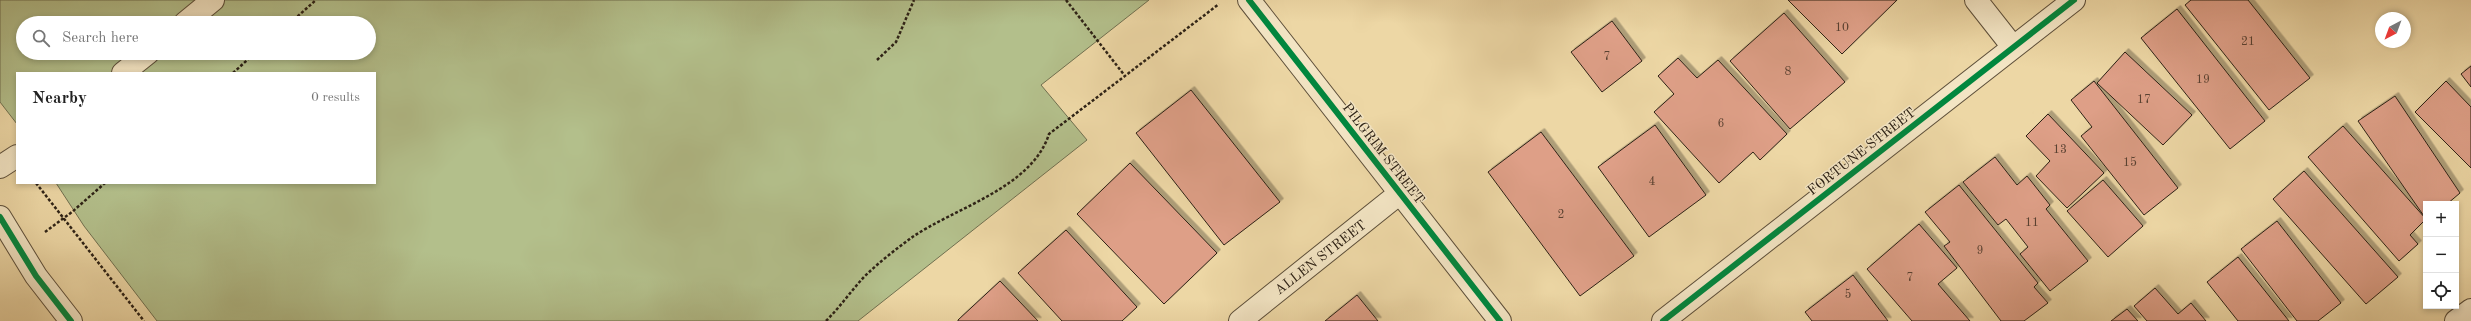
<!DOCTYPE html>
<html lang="en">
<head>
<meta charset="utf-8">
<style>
  :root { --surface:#fff; --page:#f6f6f6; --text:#222; --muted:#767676; --line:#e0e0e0 }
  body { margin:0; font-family:"Old Standard TT",serif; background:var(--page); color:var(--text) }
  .controls { position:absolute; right:12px; bottom:12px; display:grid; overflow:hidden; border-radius:0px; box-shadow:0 2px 6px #0003 }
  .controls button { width:36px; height:36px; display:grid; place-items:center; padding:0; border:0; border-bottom:1px solid var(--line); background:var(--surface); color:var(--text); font:20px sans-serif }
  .compass { position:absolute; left:2375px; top:12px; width:36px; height:36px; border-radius:50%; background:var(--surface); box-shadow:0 2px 6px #0003; rotate:221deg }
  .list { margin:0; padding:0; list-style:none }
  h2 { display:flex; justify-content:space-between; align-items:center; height:52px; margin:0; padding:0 16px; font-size:17px }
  h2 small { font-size:13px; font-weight:400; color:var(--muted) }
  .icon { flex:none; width:22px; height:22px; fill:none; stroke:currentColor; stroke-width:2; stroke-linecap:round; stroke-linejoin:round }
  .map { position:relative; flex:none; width:2471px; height:321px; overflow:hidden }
  .search { position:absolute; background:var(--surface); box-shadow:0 2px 6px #0003; left:16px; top:16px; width:360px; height:44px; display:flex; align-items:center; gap:10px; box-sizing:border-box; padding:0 14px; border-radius:22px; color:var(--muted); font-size:15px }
  .panel { position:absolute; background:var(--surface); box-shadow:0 2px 6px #0003; left:16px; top:72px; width:360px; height:112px; border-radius:0px }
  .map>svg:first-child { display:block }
</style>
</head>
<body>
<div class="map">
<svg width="2471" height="321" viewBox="0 0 2471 321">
  <defs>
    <filter id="shadow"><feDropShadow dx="3.5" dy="-3.5" stdDeviation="0" flood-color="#0004"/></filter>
  </defs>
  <rect width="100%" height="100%" fill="#edd7a5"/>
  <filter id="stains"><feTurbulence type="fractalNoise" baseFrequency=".005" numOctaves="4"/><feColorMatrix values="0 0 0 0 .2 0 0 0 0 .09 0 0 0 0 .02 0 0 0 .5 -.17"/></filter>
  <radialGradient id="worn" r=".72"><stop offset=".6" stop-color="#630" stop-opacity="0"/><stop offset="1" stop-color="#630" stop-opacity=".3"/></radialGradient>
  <!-- green -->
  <path fill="#b3bf8b" stroke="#707050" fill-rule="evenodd" d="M0,0H1149L1041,85L1087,140L858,321H157L84,226L56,183H375V73H17V124L0,102ZM23,23H369V53H23Z"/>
  <!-- building -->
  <path fill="#de9f87" stroke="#2d2216" filter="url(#shadow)" d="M1788,0H1897L1842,54Z
    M2191,0H2248L2310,78L2269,110L2185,5Z
    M2177,9L2265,121L2230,149L2141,38Z
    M1784,13L1845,82L1790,129L1730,61Z
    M1612,21L1642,61L1602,92L1571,52Z
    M2125,52L2192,115L2163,145L2097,83Z
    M1678,58L1697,78L1718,60L1787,134L1760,160L1753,152L1719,183L1654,112L1674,94L1658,76Z
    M2471,66V87L2461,74Z
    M2094,81L2178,188L2144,215L2081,136L2092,127L2071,100Z
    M2446,81L2471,107V168L2415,112Z
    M1191,90L1280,202L1224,245L1136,133Z
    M2395,96L2460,193L2447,204H2426V219L2358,121Z
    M2048,114L2104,173L2067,208L2036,176L2050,161L2026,136Z
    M1655,125L1706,195L1649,237L1598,167Z
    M2343,126L2426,219L2410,235L2418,244L2399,261L2308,157Z
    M1541,132L1634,256L1580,296L1488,172Z
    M1995,157L2017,185L2027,176L2050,205L2046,209L2088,261L2050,291L2020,254L2028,247L2006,219L1998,225L1963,182Z
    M1130,163L1217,253L1164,304L1077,214Z
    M2304,171L2398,277L2366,304L2273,199Z
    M2103,180L2143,226L2108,257L2067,211Z
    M1959,185L2038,283L2034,287L2048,303L2024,321H2001L1944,246L1950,242L1925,212Z
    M2277,221L2341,303L2318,321H2297L2241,249Z
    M1919,224L1957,268L1938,284L1970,321H1912L1867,269Z
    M1066,230L1137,307L1122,321H1062L1018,273Z
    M2238,257L2289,321H2238L2207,282Z
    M1853,275L1888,321H1812L1805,312Z
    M1000,281L1038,321H958V320Z
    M2155,288L2178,314L2191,303L2206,321H2147L2134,306Z
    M1357,295L1378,321H1325Z
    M2127,309L2138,321H2111Z"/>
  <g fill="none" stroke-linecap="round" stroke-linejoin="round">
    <!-- minor casing -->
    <g stroke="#5d4f3a" stroke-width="24">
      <path id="minor" d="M1249,0L1500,321
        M1976,0L2013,47
        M185,23L213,0
        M123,73L148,53
        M0,167L17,156
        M0,217L36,276L71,321
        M1240,321L1400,193
        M1663,321L2074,0
        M2456,321L2471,310"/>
    </g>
    <!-- path -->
    <path stroke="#2d2216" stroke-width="2.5" stroke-dasharray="3 2" stroke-linecap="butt" d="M1066,0L1125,76
      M290,23L316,0
      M877,60L896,42L914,0
      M233,73L255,53
      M36,183L144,321
      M45,232L72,212L105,183
      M826,321C840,307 851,291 864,277C878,263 895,250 911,238C954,208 1032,188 1049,134L1219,4"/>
    <!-- minor -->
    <use href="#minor" stroke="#f3e5c4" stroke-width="22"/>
    <!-- cycleway casing -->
    <g stroke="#f3e5c4" stroke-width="8">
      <path id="cycleway" d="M1249,0L1500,321
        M0,217L36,276L71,321
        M1663,321L2074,0"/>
    </g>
    <!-- cycleway -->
    <use href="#cycleway" stroke="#00873e" stroke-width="6"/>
  </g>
  <g text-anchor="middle" stroke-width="3" stroke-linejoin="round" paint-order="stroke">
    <!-- number labels -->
    <g font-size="12" fill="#594132">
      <text x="1842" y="31">10</text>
      <text x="2248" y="45">21</text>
      <text x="1607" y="60">7</text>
      <text x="1788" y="75">8</text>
      <text x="2203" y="83">19</text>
      <text x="2144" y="103">17</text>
      <text x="1721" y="127">6</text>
      <text x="2060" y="153">13</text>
      <text x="2130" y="166">15</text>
      <text x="1652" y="185">4</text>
      <text x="1561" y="218">2</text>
      <text x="2032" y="226">11</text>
      <text x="1980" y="254">9</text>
      <text x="1910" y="281">7</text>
      <text x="1848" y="298">5</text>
    </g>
    <!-- street labels -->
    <g font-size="14" fill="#2d2216" stroke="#f3e5c4">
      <text transform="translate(1861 151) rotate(-38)" y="5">FORTUNE STREET</text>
      <text transform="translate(1384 153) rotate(52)" y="5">PILGRIM STREET</text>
      <text transform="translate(1320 257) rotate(-38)" y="5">ALLEN STREET</text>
    </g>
  </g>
  <rect width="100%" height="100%" filter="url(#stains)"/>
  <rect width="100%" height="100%" fill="url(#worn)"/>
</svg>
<div class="controls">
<button>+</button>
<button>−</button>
<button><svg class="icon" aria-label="locate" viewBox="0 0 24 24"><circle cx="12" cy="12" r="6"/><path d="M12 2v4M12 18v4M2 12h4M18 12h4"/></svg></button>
</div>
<svg class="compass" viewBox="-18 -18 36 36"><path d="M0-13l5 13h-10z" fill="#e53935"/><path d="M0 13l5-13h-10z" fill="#767676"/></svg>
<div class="search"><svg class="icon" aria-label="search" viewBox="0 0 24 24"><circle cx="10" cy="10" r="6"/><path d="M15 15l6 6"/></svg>Search here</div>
<section class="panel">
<h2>Nearby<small>0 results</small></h2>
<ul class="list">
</ul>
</section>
</div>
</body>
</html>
